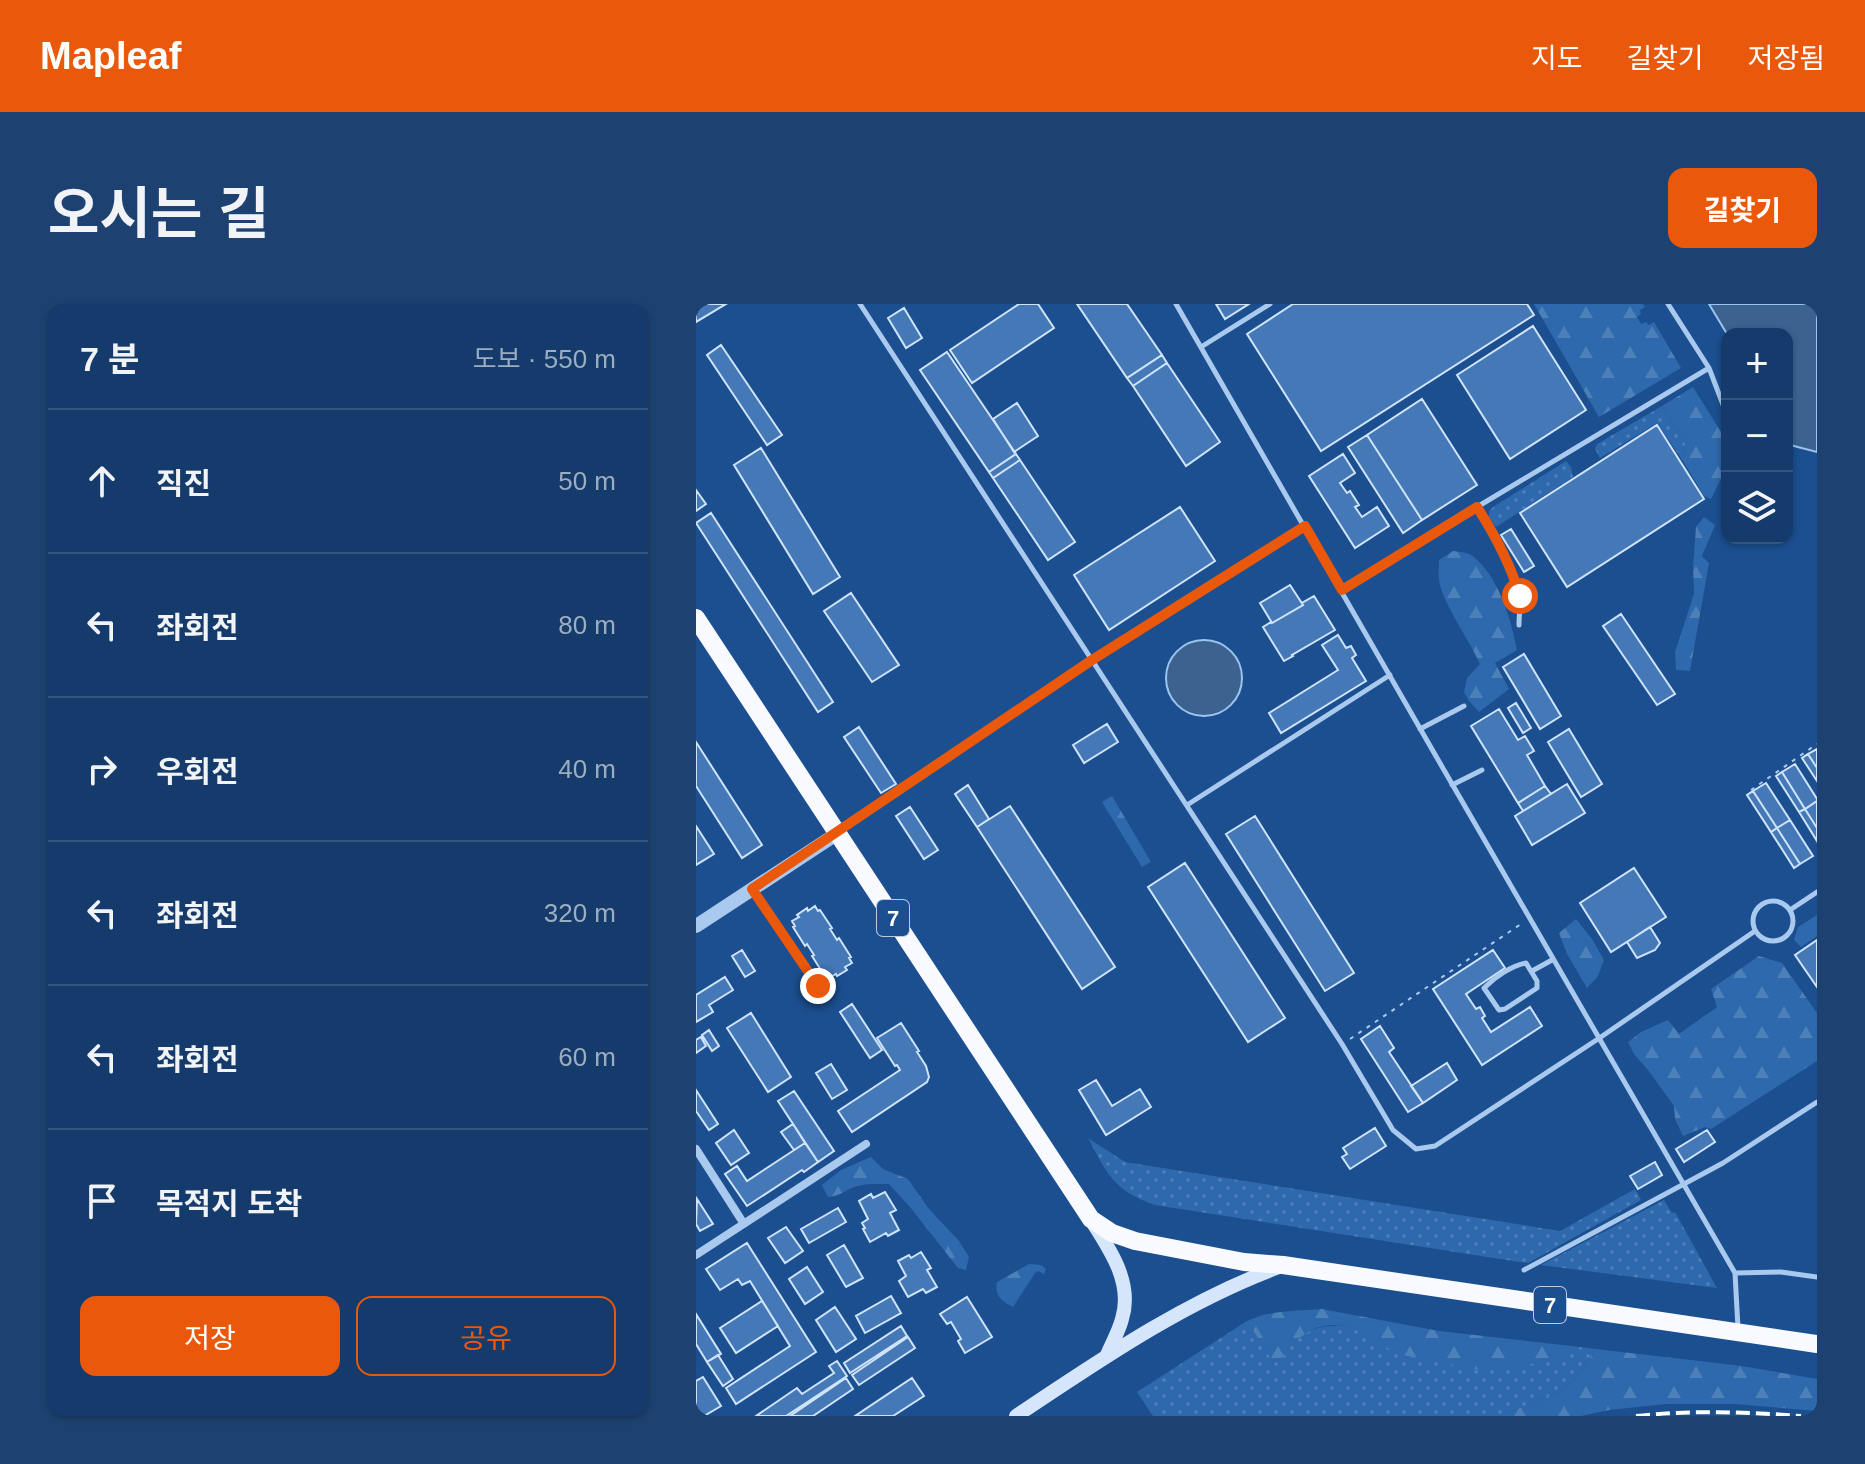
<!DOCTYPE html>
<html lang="ko">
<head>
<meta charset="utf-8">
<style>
  :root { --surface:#143b6b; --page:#1d4271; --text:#f1f3f6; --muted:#9dadc1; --line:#33557e; --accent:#ea580c }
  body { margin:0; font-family:Helvetica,"Noto Sans KR",sans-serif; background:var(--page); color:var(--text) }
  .controls { position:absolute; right:24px; top:24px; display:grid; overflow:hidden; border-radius:16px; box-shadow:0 2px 6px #0004 }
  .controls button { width:72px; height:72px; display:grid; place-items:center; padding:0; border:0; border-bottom:2px solid var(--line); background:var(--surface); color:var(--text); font:40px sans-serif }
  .stop { position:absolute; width:24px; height:24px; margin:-18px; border:6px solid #ea580c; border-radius:50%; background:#fff }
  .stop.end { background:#ea580c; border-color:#fff; box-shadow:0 2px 8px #0008 }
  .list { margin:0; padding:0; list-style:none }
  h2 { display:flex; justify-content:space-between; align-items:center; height:104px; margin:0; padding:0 32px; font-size:34px }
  h2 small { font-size:26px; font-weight:400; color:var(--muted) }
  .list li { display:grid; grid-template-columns:52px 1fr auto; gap:24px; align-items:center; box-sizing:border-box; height:144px; padding:0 32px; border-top:2px solid var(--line) }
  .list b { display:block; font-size:30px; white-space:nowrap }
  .list em { font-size:26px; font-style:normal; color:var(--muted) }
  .actions { display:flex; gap:16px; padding:24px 32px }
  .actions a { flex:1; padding:18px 0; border:2px solid var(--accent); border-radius:16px; text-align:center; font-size:28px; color:var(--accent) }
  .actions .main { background:var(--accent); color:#fff }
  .icon { flex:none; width:44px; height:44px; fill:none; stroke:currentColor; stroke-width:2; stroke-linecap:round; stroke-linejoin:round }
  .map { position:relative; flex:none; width:1121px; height:1112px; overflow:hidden; border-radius:16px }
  header { display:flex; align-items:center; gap:48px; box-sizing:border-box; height:112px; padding:0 40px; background:var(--accent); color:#fff }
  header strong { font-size:38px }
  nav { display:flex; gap:44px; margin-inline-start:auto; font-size:28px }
  .intro { display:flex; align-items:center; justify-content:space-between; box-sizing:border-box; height:192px; padding:0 48px }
  h1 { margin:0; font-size:56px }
  .button { padding:20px 36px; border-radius:16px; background:var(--accent); color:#fff; font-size:28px; font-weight:700 }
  main { display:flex; gap:48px; padding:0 48px }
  aside { flex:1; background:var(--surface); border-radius:16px; box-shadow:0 2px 6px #0004 }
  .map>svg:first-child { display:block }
</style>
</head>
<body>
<header>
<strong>Mapleaf</strong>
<nav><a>지도</a><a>길찾기</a><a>저장됨</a></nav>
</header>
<div class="intro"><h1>오시는 길</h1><a class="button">길찾기</a></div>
<main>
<aside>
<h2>7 분<small>도보 · 550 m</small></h2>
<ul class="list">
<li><svg class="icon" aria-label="ahead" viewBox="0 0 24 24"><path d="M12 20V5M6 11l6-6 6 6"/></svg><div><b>직진</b></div><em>50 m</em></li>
<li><svg class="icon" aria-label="left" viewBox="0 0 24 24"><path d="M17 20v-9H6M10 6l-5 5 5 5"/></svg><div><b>좌회전</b></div><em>80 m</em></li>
<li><svg class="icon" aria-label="right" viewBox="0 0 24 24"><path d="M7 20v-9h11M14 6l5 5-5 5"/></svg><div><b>우회전</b></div><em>40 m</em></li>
<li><svg class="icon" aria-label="left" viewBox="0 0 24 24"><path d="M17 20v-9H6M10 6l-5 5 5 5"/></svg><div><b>좌회전</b></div><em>320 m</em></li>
<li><svg class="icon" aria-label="left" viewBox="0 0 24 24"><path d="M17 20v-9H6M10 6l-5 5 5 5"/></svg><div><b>좌회전</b></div><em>60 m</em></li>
<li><svg class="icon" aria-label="arrive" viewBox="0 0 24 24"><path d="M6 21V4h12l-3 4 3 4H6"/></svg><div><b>목적지 도착</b></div></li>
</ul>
<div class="actions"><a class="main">저장</a><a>공유</a></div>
</aside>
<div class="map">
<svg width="1121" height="1112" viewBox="0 0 1121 1112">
  <defs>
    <pattern id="grass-dots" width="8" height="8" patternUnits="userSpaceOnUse" patternTransform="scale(2)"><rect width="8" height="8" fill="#2e69ad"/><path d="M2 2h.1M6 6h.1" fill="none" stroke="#4d80b9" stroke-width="1.8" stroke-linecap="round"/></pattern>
    <pattern id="forest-firs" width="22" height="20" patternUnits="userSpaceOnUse" patternTransform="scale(2)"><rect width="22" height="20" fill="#2e69ad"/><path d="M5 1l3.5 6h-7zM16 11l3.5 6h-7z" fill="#4d80b9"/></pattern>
  </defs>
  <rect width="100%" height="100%" fill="#1b4f8f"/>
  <!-- grass -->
  <path fill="url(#grass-dots)" d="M966,102L990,141L987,157L961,119L904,154L899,145L901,140Z
    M870,157L875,163L877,173L800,223L793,213V207L797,203Z
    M392,834L429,858L864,927L939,885L945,896L832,959L817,957L459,901C417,886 412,871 392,834Z
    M968,896L976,909L979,908L1021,984L845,961Z
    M551,1017L578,1059C589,1052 589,1048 596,1039C611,1022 633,1021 653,1022L863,1056L884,1043L900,1045L879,1075L859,1090L803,1112H457L441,1088Z"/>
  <!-- forest -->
  <path fill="url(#forest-firs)" d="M838,0H947L949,3L944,6L945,10L941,13L945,20L950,18L953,21L958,18L985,64L903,113Z
    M997,83L1030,136L1027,171L1015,195L1008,192L987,157L990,141L966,102Z
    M1008,213L1019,221L1006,252L1013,259L994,367L980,366L979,348L998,290L997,262L1000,223Z
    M757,247C764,248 770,248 775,251C802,270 815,315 821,346L799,359L813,385L783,408L773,397L768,388L771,374L784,360C774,337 745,297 743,275C742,269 743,262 743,256Z
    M416,492L455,558L446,563L406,498Z
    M1121,611V632L1105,643L1098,636L1102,623Z
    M880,615L896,635L908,656L902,672L891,684L871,650L863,629Z
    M1063,652L1086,659L1121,709V757L1015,825L1009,823L987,832L979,815L978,802L952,766L938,750L932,738L945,728L972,716L983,730L1021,703L1015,685Z
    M175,853L187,865L212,875L233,905L263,937L273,953L270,966L262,964L214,903L193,880C181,880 169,879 158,883C147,887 145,892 132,893L126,881L145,866Z
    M333,960L345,961L350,965L348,970L342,967L339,969L317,1003C305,997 298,991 301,978Z
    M626,1005L743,1027L884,1043L864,1056L788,1067L702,1050L653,1022L634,1021L619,1024L598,1037L589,1051L578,1059L551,1017C574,1006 601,1007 626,1005Z
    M900,1045L1046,1062L1121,1075V1107L1039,1100H970L913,1106L885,1112H803L859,1090L879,1075Z"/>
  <!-- water -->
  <path fill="#3c6290" stroke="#9cc4f0" stroke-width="2" d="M1013,0H1121V148L1094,141L1091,148V30H1031Z
    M470 374a38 38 0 1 1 76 0a38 38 0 1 1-76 0Z"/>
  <!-- building -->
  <path fill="#4478b7" stroke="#cfe3fa" stroke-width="2" d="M0,0H30L0,18Z
    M323,0H342L358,24L276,79L254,46Z
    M381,0H431L466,51L431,74Z
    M520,0H553L529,15Z
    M597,0H831L838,11L625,147L551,30Z
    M208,4L226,34L210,44L192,14Z
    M837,22L890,106L814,155L761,71Z
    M25,41L86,131L71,141L11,51Z
    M251,48L320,150L293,168L224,66Z
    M466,51L471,59L437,82L431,74Z
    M471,59L524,138L490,162L437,82Z
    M726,95L781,181L726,216L671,131Z
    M321,99L342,132L318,148L297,115Z
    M961,121L1008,195L871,283L824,209Z
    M671,131L726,216L707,229L652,143Z
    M65,144L144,273L117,290L38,161Z
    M320,150L324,156L297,174L293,168Z
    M647,150L659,169L644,179L651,189L654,187L663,201L659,203L666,213L681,203L693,222L659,244L613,172Z
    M324,156L379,238L352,256L297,174Z
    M0,186L10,200L0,207Z
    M484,203L519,257L413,326L378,271Z
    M15,209L137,398L122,408L0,219Z
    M815,225L838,262L828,268L805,231Z
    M594,281L607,301L576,319L564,299Z
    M155,289L203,361L176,378L128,307Z
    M618,292L639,326L596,351L597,352L588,357L567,323L575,318L576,319L607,301L606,299Z
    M925,310L979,390L961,401L907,322Z
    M642,331L650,344L655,342L660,351L656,354L670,377L585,429L573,409L642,366L626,341Z
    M828,350L865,412L844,425L807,363Z
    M820,399L835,424L827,429L812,404Z
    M803,405L822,436L829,432L838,447L831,451L849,482L822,499L775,422Z
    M411,420L422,438L388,459L377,441Z
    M163,423L200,480L185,489L148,433Z
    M873,425L906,480L885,493L852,438Z
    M0,438L66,541L46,554L0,482Z
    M1121,445V464L1112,450Z
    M1112,450L1121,464V477L1106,454Z
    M1099,460L1121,495V497L1109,505L1086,468Z
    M1086,468L1109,505L1103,508L1080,472Z
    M1070,479L1094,516L1081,524L1057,487Z
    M871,480L889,509L836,541L819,512Z
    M272,481L293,515L281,523L259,490Z
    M849,482L855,490L827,507L822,499Z
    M1057,487L1081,524L1075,528L1051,491Z
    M1121,497V524L1109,505Z
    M314,502L419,663L386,685L281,523Z
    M214,503L242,546L228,555L200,512Z
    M1109,505L1121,524V537L1103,508Z
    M559,512L658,669L629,687L530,530Z
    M1094,516L1117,552L1104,560L1081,524Z
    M0,522L18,550L0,561Z
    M1081,524L1104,560L1098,564L1075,528Z
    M489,559L589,714L552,738L452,583Z
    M938,564L970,613L915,648L884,599Z
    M119,602L122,607L124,606L136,624L134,625L141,636L143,634L155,653L153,654L156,659L149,663L151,666L141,672L140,670L133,674L130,669L128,671L116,652L118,651L111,640L109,642L97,623L99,622L96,617L103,613L101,611L111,604L112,607Z
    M954,623L964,639L959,646L941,654L931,638Z
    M1121,636V683L1099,651Z
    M46,646L59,667L49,673L36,652Z
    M797,646L809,664L770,690L780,705L784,703L789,712L786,714L795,728L834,703L846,722L786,761L737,685Z
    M29,673L37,686L13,701L17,708L0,718V691Z
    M156,700L186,746L174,754L144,708Z
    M55,709L95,773L72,788L31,724Z
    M205,719L223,747L221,748L230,762L233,773L231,778L156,828L142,807L204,766L201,761L199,762L181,734Z
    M684,722L698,744L693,748L727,799L712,808L665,735Z
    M13,726L23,742L16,747L6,731Z
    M5,733L10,742L0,749V736Z
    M751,759L761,776L727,799L715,782Z
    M135,760L151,786L136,795L120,769Z
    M400,776L416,802L444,785L455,803L410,831L383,786Z
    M0,786L22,820L13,826L0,807Z
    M98,787L138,847L122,858L82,797Z
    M97,820L109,839L98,846L85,828Z
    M679,824L690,842L654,865L646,853L651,850L647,844Z
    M38,826L53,849L35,861L20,839Z
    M1011,826L1019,838L988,858L980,845Z
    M109,839L122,858L108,868L106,866L51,902L29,870L41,862L51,877Z
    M959,858L966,871L942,885L934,872Z
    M189,888L200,906L194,909L203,926L192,932L190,929L174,938L167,925L169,924L166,919L172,915L163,897L175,890L177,894Z
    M1,895L17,920L4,927L0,920Z
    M142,904L150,918L113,939L105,925Z
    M90,923L107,947L89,959L72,934Z
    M51,939L120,1048L40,1100L30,1084L94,1042L54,977L46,981L42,975L24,986L10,965Z
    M148,941L167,974L150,983L131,951Z
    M225,948L235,964L231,966L241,983L230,989L227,985L212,993L203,977L210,972L202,957L213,951L215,954Z
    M111,963L127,988L109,1000L93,975Z
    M195,992L205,1009L169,1029L160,1012Z
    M271,993L296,1033L269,1049L262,1037L265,1035L255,1018L251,1020L244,1010Z
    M66,997L82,1022L40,1049L24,1024Z
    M139,1003L160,1035L140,1048L120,1016Z
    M0,1010L25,1050L11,1058L0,1040Z
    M205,1022L211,1032L154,1069L148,1059Z
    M212,1033L219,1044L163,1081L156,1071Z
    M22,1051L37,1075L27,1082L11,1058Z
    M141,1057L151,1072L90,1112H60L101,1084L106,1090L138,1069L133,1062Z
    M7,1073L25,1102L8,1112H0V1077Z
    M150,1074L157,1085L117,1112H94Z
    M216,1074L228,1092L197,1112H159Z"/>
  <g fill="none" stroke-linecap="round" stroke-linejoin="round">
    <!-- path -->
    <path stroke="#a9c9ee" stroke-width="2" stroke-dasharray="4 6" stroke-linecap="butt" d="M1055,486L1121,440
      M654,735L825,620"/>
    <!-- service -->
    <path stroke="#a9c9ee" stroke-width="5" d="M164,0L646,740L697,826L720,845L739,842L902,735L1059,627
      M480,0C667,323 850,647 1039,969L1042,1024
      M972,0L1013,64L1031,111
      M505,43L574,0
      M781,203C798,229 816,257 823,289C825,299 823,310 823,321
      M646,286L781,203L1013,64
      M724,425L768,402
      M756,481L786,466
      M491,501L694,371
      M146,526L396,356L609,223
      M57,586L122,682
      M1057 617a20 20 0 1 1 40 0a20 20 0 1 1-40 0Z
      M1094,606L1121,588
      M830,659L841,677V684L809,705L803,706L788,684C799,673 815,662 830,659Z
      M836,667L856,656
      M828,966L1027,859L1121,798
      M1039,969L1085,968L1121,973"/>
    <!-- minor -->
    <path stroke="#a9c9ee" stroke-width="8" d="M0,845L48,920
      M0,951L170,840"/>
    <!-- tertiary -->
    <path stroke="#a9c9ee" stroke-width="14" d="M0,622L142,529"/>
    <!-- secondary -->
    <path stroke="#d6e6fa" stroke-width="14" d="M397,919C415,947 437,980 426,1015C423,1027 416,1039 411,1051
      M320,1112C404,1056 488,998 583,963"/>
    <!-- trunk -->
    <path stroke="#f8faff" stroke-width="18" d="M0,314L395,915L416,929L439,937L548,958L587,961L1121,1040"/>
    <!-- rail -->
    <path stroke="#fff" stroke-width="4" stroke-dasharray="14 6" stroke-linecap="butt" d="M940,1112C995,1106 1050,1108 1105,1112"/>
  </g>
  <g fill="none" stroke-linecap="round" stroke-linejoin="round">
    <!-- route -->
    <path stroke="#ea580c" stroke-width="10" d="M122,682L56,585L396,356L609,222L646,286L781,203C799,231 814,259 824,292"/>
  </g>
  <g text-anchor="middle" stroke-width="7" stroke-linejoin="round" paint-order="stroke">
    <!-- shield labels -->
    <g fill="#1b4f8f" stroke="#bbcadd" stroke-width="2">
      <rect x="181" y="596" width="32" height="36" rx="6"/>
      <rect x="838" y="983" width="32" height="36" rx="6"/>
    </g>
    <g font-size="22" font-weight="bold" fill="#fff">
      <text x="197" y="622">7</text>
      <text x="854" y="1009">7</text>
    </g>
  </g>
</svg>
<div class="controls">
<button>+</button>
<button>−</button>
<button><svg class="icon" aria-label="layers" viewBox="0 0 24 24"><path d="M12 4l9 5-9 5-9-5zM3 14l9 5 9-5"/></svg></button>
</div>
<div class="stop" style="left:824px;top:292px"></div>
<div class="stop end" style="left:122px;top:682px"></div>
</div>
</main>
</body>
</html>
